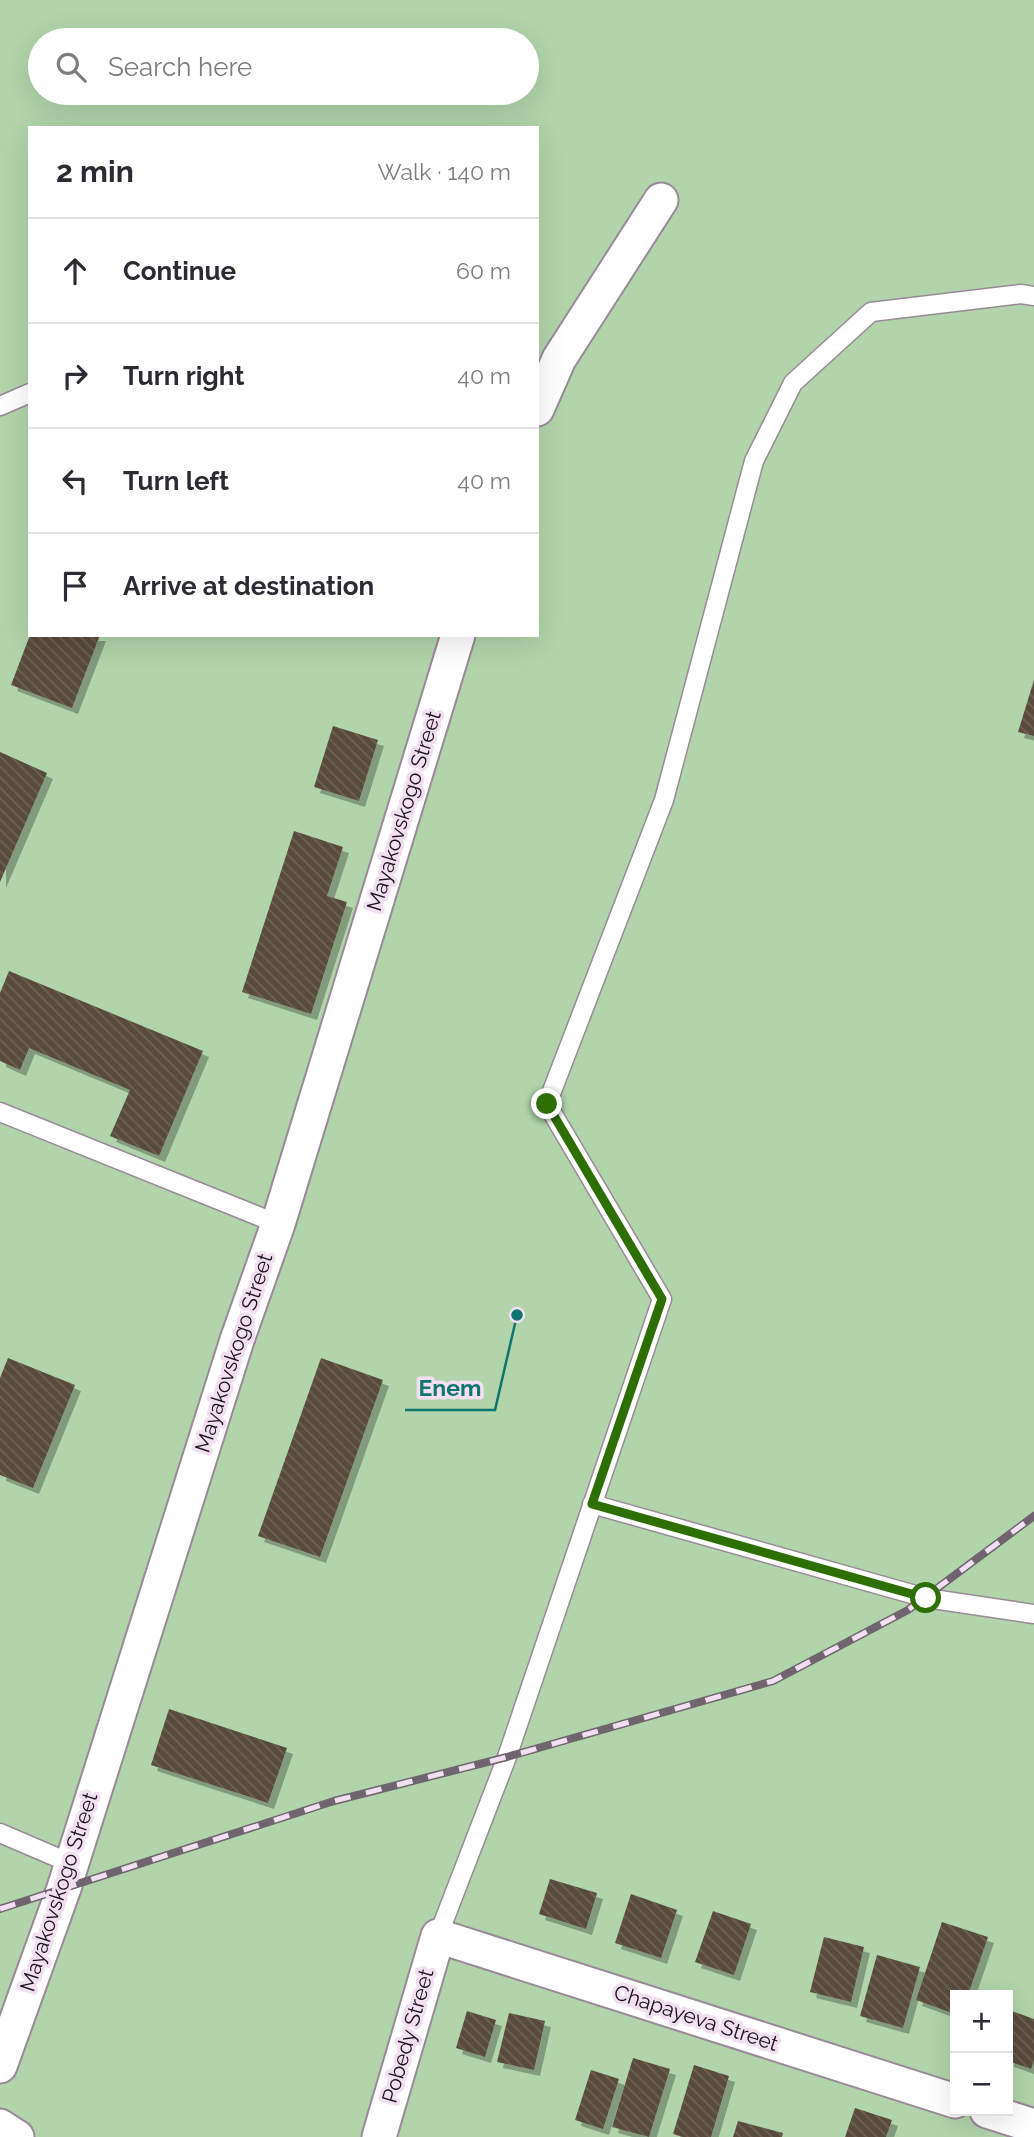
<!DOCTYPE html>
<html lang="en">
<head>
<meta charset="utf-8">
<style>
  :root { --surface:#fff; --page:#f2f2f3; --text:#2b2b33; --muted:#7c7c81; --line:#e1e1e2 }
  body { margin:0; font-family:Raleway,sans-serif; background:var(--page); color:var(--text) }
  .controls { position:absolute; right:21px; bottom:21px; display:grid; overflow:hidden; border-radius:0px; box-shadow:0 7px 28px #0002 }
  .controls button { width:63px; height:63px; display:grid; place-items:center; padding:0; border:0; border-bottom:2px solid var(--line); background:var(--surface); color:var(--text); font:35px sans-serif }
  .stop { position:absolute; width:21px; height:21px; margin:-16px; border:5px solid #2e6f04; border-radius:50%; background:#fff }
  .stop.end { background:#2e6f04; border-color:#fff; box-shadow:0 2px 7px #0008 }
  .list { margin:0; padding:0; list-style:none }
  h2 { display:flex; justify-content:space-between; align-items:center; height:91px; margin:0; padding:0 28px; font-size:30px }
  h2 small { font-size:23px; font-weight:400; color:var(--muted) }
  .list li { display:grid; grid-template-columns:46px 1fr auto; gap:21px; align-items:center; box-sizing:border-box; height:105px; padding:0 28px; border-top:2px solid var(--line) }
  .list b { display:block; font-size:26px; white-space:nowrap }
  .list em { font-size:23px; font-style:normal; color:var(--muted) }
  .icon { flex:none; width:38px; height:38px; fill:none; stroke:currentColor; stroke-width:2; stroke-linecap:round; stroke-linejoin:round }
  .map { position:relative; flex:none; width:1034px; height:2137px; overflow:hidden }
  .search { position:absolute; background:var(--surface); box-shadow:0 7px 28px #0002; left:28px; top:28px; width:511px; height:77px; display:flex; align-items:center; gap:18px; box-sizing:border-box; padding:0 24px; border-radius:38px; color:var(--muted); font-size:26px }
  .panel { position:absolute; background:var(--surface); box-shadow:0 7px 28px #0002; left:28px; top:126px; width:511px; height:511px; border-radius:0px }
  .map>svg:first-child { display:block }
</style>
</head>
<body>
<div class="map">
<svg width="1034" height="2137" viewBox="0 0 1034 2137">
  <defs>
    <pattern id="building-back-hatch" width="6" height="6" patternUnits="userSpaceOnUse" patternTransform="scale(1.75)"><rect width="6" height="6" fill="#594c3c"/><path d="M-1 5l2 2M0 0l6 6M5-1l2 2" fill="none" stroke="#6c6255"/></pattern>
    <filter id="shadow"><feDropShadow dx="6" dy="6" stdDeviation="0" flood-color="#0004"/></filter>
  </defs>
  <rect width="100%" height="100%" fill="#f2dff1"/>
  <!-- green -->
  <path fill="#b1d4aa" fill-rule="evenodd" d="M0,0H1034V2137H0ZM40,40H527V93H40ZM30,128H537V635H30ZM955,1995H1008V2111H955Z"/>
  <!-- building -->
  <path fill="url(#building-back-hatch)" filter="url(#shadow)" d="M30,635H100L72,708L11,685Z
    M1034,680V736L1018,732Z
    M333,726L378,740L359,801L314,787Z
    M0,752L47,773L0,882Z
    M294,831L343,847L327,896L347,902L311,1014L242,992Z
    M9,971L203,1051L159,1156L110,1136L130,1090L29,1048L20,1070L0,1061V993Z
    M8,1358L75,1385L33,1488L0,1475V1378Z
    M321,1358L383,1380L320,1557L258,1536Z
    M169,1709L287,1748L268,1803L151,1765Z
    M550,1879L597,1893L586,1929L539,1914Z
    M631,1894L677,1910L661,1958L615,1943Z
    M713,1911L751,1924L734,1975L695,1962Z
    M942,1922L988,1937L968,1995H955V2014L916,2000Z
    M824,1937L864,1947L851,2002L810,1992Z
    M877,1955L920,1967L903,2028L860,2016Z
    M1009,2010L1034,2019V2061L1031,2069L1008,2061Z
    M467,2011L496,2020L485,2057L456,2048Z
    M509,2013L545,2021L534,2070L497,2062Z
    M633,2058L670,2069L649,2137L612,2127Z
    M694,2065L729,2076L711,2137H683L673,2134Z
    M591,2070L619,2079L603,2129L575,2120Z
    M855,2108L892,2120L886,2137H845Z
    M738,2121L783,2133L782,2137H733Z"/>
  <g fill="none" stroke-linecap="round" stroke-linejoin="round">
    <!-- lane casing -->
    <g stroke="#9a8999" stroke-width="21">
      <path id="lane" d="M0,406L30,393
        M0,1112L278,1224
        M592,1504L926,1598L1034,1614
        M0,1833L70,1863
        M438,1936L507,1757L662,1299L547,1104L664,800L754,461L793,383L871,312L1021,294L1034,296"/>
    </g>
    <!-- street casing -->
    <g stroke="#9a8999" stroke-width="37">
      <path id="street" d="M537,409L559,359L661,200
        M0,2066L64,1888L237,1340L278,1224L458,635
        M987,2111L1034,2126
        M0,2126L17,2137
        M379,2137L438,1936L955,2101"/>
    </g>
    <!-- lane -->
    <use href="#lane" stroke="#fff" stroke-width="18"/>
    <!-- street -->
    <use href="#street" stroke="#fff" stroke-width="33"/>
    <!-- rail casing -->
    <g stroke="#70656f" stroke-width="8">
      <path id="rail" d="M0,1909L334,1801L507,1757L773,1681L908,1610L1034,1516"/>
    </g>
    <!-- rail -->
    <use href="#rail" stroke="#f2dff1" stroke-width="5" stroke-dasharray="16" stroke-linecap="butt"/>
  </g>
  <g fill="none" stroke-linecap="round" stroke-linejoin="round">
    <!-- route -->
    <path stroke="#2e6f04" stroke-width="9" d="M547,1104L662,1299L592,1504L926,1598"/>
  </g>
  <g text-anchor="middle" stroke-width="7" stroke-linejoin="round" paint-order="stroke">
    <!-- street labels -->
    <g font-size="21" fill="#1a1319" stroke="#f2dff1">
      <text transform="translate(404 811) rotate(-73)" y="7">Mayakovskogo Street</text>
      <text transform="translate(234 1353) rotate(-72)" y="7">Mayakovskogo Street</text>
      <text transform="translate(59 1892) rotate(-72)" y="7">Mayakovskogo Street</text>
      <text transform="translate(696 2018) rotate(18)" y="7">Chapayeva Street</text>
      <text transform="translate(408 2036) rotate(-74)" y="7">Pobedy Street</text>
    </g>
  </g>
  <!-- callouts -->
  <path fill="none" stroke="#0f766e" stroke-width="2.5" d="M517 1315L495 1410H405"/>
  <circle fill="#0f766e" stroke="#f2dff1" stroke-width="2.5" cx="517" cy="1315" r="7"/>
  <g font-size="23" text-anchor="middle" font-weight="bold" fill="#0f766e" stroke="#f2dff1" stroke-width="7" stroke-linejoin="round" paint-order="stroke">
    <text x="450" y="1396">Enem</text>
  </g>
</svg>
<div class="controls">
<button>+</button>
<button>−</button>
</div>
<div class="stop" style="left:926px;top:1598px"></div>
<div class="stop end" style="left:547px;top:1104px"></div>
<div class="search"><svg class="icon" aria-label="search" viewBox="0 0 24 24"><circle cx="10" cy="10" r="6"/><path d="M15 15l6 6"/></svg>Search here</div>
<section class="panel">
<h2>2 min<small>Walk · 140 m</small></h2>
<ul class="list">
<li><svg class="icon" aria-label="ahead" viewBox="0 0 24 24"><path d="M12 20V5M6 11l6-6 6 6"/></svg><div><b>Continue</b></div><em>60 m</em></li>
<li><svg class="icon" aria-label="right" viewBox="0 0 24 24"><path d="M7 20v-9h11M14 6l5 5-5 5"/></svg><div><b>Turn right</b></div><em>40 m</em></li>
<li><svg class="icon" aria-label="left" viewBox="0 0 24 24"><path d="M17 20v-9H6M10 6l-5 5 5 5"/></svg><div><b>Turn left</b></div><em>40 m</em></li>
<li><svg class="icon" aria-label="arrive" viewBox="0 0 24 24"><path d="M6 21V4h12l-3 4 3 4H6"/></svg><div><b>Arrive at destination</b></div></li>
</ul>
</section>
</div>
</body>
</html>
